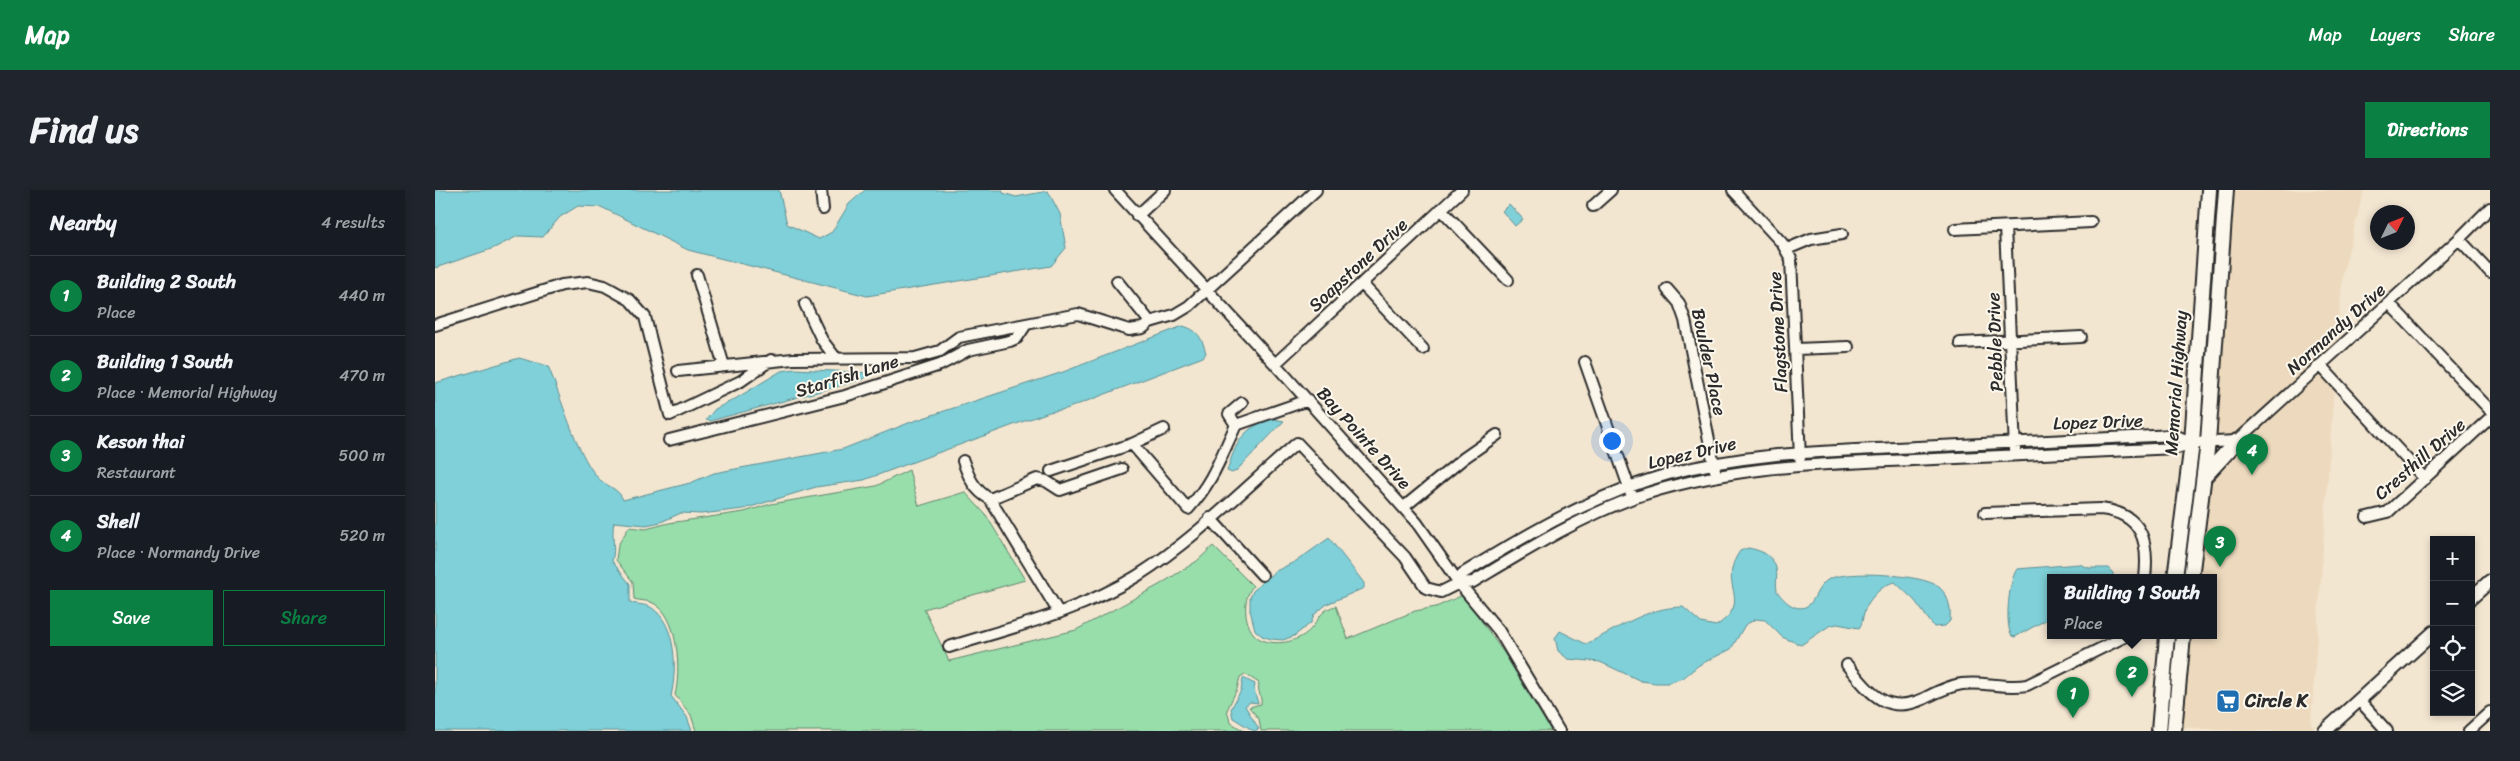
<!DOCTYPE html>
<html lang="en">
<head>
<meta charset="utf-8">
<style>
  :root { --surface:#171b24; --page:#20242c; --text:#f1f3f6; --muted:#9ea1a6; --line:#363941; --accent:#0b8043 }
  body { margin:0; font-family:Sriracha,sans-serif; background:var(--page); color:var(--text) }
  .controls { position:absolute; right:15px; bottom:15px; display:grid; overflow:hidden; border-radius:0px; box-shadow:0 2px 8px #0003 }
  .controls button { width:45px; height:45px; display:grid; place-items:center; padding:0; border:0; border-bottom:1px solid var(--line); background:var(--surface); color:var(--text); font:25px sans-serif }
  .compass { position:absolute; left:1935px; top:15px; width:45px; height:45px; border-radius:50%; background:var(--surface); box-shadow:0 2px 8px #0003; rotate:47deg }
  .you { position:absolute; left:1176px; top:250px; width:18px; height:18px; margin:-12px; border:4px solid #fff; border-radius:50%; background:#1a73e8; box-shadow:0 0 0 8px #1a73e833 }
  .badge { display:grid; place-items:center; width:32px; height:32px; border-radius:50%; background:var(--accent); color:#fff; font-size:16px; font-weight:700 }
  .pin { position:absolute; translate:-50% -41px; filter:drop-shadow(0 1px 2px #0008) }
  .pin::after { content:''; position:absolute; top:26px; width:18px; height:15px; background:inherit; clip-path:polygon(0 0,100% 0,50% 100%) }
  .popup { position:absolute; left:1612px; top:384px; width:170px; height:65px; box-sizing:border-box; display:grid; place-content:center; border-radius:0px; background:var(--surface); filter:drop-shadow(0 1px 4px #0005); font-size:16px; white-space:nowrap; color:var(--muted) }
  .popup b { font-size:19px; color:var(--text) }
  .popup::after { content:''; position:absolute; left:50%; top:100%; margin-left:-10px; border:10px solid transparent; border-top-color:var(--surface) }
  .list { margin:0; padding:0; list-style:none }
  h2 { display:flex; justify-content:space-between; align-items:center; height:65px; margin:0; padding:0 20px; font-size:21px }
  h2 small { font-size:16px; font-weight:400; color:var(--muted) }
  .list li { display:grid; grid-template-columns:32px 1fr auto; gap:15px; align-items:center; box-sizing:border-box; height:80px; padding:0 20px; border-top:1px solid var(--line) }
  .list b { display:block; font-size:19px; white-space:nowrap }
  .list p { margin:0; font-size:16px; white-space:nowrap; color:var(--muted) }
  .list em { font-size:16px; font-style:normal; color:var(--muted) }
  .actions { display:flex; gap:10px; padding:15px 20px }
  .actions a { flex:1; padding:11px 0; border:1px solid var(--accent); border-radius:0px; text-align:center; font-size:18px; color:var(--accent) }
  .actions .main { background:var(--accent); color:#fff }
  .icon { flex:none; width:28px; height:28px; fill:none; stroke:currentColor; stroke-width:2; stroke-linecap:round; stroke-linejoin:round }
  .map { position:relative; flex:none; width:2055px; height:541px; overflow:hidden; border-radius:0px }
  header { display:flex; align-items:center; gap:30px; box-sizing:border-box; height:70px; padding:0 25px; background:var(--accent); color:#fff }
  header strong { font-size:24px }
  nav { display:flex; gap:28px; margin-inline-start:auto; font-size:18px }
  .intro { display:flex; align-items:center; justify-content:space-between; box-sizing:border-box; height:120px; padding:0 30px }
  h1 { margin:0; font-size:35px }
  .button { padding:12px 22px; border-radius:0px; background:var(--accent); color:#fff; font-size:18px; font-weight:700 }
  main { display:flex; gap:30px; padding:0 30px }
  aside { flex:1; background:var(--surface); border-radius:0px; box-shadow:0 2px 8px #0003 }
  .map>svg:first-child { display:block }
</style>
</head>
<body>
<header>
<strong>Map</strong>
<nav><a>Map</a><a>Layers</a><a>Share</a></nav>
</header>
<div class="intro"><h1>Find us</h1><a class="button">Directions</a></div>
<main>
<aside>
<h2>Nearby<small>4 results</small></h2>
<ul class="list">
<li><span class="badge">1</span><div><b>Building 2 South</b><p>Place</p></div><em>440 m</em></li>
<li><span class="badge">2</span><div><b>Building 1 South</b><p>Place · Memorial Highway</p></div><em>470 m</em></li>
<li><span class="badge">3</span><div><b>Keson thai</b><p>Restaurant</p></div><em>500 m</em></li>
<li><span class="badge">4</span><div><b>Shell</b><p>Place · Normandy Drive</p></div><em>520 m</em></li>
</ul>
<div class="actions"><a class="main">Save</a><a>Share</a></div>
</aside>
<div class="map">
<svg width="2055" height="541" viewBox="0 0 2055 541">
  <rect width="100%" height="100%" fill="#f3e6d1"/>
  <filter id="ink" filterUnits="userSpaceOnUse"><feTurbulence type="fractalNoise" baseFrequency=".02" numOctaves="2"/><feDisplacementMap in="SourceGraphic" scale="10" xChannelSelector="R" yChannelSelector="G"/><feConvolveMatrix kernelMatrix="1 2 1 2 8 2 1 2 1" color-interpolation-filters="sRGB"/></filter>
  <g filter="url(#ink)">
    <!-- built -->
    <path fill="#eddabe" d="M1779,0H1786L1769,248H1762Z
      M1795,0H1929L1908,83L1902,153L1800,247H1778Z
      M1885,181L1899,197L1876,535L1882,541H1803L1744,537L1753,446H1778V388H1761L1773,289L1807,253Z"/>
    <!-- green -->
    <path fill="#97deab" stroke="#61846b" d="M474,280L484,316L530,302L551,325L590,390L489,419L514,471L641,440L724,395L762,371L778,356L818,396C811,405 810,414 811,425C813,437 818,448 830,451C847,456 869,450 879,435C886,425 888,419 901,416L913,449L980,421L1001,417L1028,405L1069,463L1116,541H826L824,529L814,517L826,514C827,506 822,502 824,493L810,484L805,487L802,499L792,520L795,532L809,541H261L256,525L240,505C246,482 244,425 218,413C212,410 204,411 199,409L198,392L181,370L183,355L194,337L211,339L234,333L309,322L336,314L441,296Z"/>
    <!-- water -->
    <path fill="#7fd0d8" stroke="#5d8e93" d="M0,0H344L352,34L384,49L397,42L414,14L430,0H567L568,3L581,7L613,1L625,24L631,58L616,76L432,106L253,60L166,17L143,16L125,27L108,47L83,46L59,58L0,78Z
      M1074,14L1088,29L1080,36L1067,21Z
      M748,136C763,140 767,148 771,163L768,167L631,219L614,222L429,290L381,297L309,319L266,324L246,323L226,332L211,335L179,332C176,346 181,358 177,371L195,394V412C201,415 212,414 217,418C242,435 242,481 236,506L252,527L257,541H0V193L84,168L113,176C127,209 140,260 162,287C170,296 184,298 188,310L255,293L279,283L408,259L476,232L628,182Z
      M360,179L438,183L426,190L275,231L271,230L280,219L300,209L346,181Z
      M839,229L849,231L801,281L797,283L792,281C801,252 808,236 839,229Z
      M894,348L929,393V398L892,414L879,425L876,433L859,446L848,450L836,449L827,446L820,440L815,420V408L818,401L839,382L863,370Z
      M1313,358C1325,360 1338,365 1341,378C1343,385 1340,393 1342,401C1348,410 1359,421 1370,417C1380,414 1381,396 1394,389C1412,380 1489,384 1504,397C1514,406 1516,418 1515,431L1510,436L1499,437L1480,411L1460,392C1448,394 1432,410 1429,423C1427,429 1428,433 1424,438L1402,434L1394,436L1366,455L1347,447L1330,430L1321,429L1310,435L1296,459L1264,475L1248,488L1232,493H1221L1206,491L1165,472L1133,469L1123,461L1120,448L1125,441L1151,454C1183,439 1211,417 1248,417L1266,433L1281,436C1321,409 1280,397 1305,361Z
      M1644,374L1654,378H1673L1678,383V388H1616V427L1580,447L1577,446C1569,436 1574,389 1582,379Z
      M808,488L820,494L819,500L823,513L815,512L810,516L824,539L819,541L798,528L796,519L806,500Z"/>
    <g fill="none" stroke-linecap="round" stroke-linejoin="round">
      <!-- minor casing -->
      <g stroke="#2b2b2b" stroke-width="14">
        <path id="minor" d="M386,0L388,19
          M680,0L840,174L982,333L1024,393L1064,441L1124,541
          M1298,0L1347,53L1356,69L1365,268
          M1158,16L1176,0
          M1006,19L1073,90
          M702,26L730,0
          M1570,37L1580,259
          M1520,39L1656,32
          M2024,49L2055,82
          M1352,59L1376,49L1407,44
          M262,85L289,176
          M682,91L715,132
          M927,94L988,159
          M1232,99L1244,113L1250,130L1280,280
          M1954,113L2055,220
          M370,114L387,150L400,167
          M0,135L127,95L153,92L170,96L195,110L210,127L235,225L306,191L336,170
          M1525,153L1646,147
          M1361,159L1413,157
          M1150,172L1196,303
          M840,174L1027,0
          M1885,175L1990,289
          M243,181L358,169L480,168L505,161L524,147L643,124L694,140L708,138L715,132L739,125L754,116L881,0
          M801,235L794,224L807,213
          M234,250L410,206L505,175L533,160L575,151L582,148L590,136
          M697,254L753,319C778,292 786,266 801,235L873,210
          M528,271C534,288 539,300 555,309L624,423
          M616,281L697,254L729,239
          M555,309L602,289L611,291L625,300L687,279
          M969,317L1029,268L1062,245
          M1550,323L1666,319C1708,324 1714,352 1710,388
          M1932,327L1953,322L2055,228
          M775,328L827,385
          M1024,393L1027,384C1094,343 1160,304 1237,283C1311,263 1385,262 1461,258C1554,253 1647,249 1740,245L1757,253
          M514,457C578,437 644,422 702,386C760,349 810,298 862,253L970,367L991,398L1006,402L1024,393L1038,392C1090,361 1141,329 1198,308C1289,276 1382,274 1477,270C1566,266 1654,262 1742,258L1757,253L1802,251L2024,49L2055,18
          M1412,475C1434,501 1450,526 1488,509C1500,503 1513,496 1527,494C1549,491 1570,499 1592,495L1691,446
          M1924,510L1952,541
          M2034,541L2055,522"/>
      </g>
      <!-- tertiary casing -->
      <g stroke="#2b2b2b" stroke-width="16">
        <path id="tertiary" d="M2036,408L2055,391
          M1890,541L1999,442"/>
      </g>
      <!-- secondary casing -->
      <g stroke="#2b2b2b" stroke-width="18">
        <path id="secondary" d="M1769,287L1802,251
          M1740,388L1757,253L1774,0
          M1756,388L1773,252L1791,0
          M1724,541L1732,446
          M1739,541L1748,446"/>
      </g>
      <!-- minor -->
      <use href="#minor" stroke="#fbf7ec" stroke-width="10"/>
      <!-- tertiary -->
      <use href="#tertiary" stroke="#fbf7ec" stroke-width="12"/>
      <!-- secondary -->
      <use href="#secondary" stroke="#fbf7ec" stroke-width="14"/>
    </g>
  </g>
  <!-- icons -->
  <defs>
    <g id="supermarket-square" transform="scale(1.25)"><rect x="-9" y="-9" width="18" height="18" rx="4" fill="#1f6fb2" stroke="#fbf7ec"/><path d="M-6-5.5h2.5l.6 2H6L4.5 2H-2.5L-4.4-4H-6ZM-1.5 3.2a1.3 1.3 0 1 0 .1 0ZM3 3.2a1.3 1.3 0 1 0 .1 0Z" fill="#fff"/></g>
  </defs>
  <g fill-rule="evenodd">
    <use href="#supermarket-square" x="1793" y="511"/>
  </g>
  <g text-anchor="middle" stroke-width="4" stroke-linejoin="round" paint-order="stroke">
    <!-- street labels -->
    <g font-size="18" fill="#2b2b2b" stroke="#fbf7ec">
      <text transform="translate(923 75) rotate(-43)" y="6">Soapstone Drive</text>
      <text transform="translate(1901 139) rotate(-42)" y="6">Normandy Drive</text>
      <text transform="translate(1343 142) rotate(-93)" y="6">Flagstone Drive</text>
      <text transform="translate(1560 152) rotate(-92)" y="6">Pebble Drive</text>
      <text transform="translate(1274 172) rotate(78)" y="6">Boulder Place</text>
      <text transform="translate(412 186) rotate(-17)" y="6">Starfish Lane</text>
      <text transform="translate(1741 193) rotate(-86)" y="6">Memorial Highway</text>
      <text transform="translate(1663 232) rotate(-2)" y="6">Lopez Drive</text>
      <text transform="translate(929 248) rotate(48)" y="6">Bay Pointe Drive</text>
      <text transform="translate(1257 263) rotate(-13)" y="6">Lopez Drive</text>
      <text transform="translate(1985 269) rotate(-41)" y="6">Cresthill Drive</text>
    </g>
    <!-- poi labels -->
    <g font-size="18" font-weight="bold" fill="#2b2b2b" stroke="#fbf7ec" text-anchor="start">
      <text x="1810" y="517">Circle K</text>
    </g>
  </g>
</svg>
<div class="controls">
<button>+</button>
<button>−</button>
<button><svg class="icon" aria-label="locate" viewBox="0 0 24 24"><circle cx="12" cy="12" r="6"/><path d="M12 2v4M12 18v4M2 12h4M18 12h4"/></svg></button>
<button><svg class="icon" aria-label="layers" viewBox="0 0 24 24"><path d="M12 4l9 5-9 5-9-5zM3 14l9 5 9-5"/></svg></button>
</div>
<svg class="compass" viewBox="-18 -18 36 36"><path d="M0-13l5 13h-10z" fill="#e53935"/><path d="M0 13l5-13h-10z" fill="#9ea1a6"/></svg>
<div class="you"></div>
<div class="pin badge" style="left:1638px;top:528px">1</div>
<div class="pin badge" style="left:1697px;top:507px">2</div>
<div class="popup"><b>Building 1 South</b>Place</div>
<div class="pin badge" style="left:1785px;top:377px">3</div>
<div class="pin badge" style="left:1817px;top:285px">4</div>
</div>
</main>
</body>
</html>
